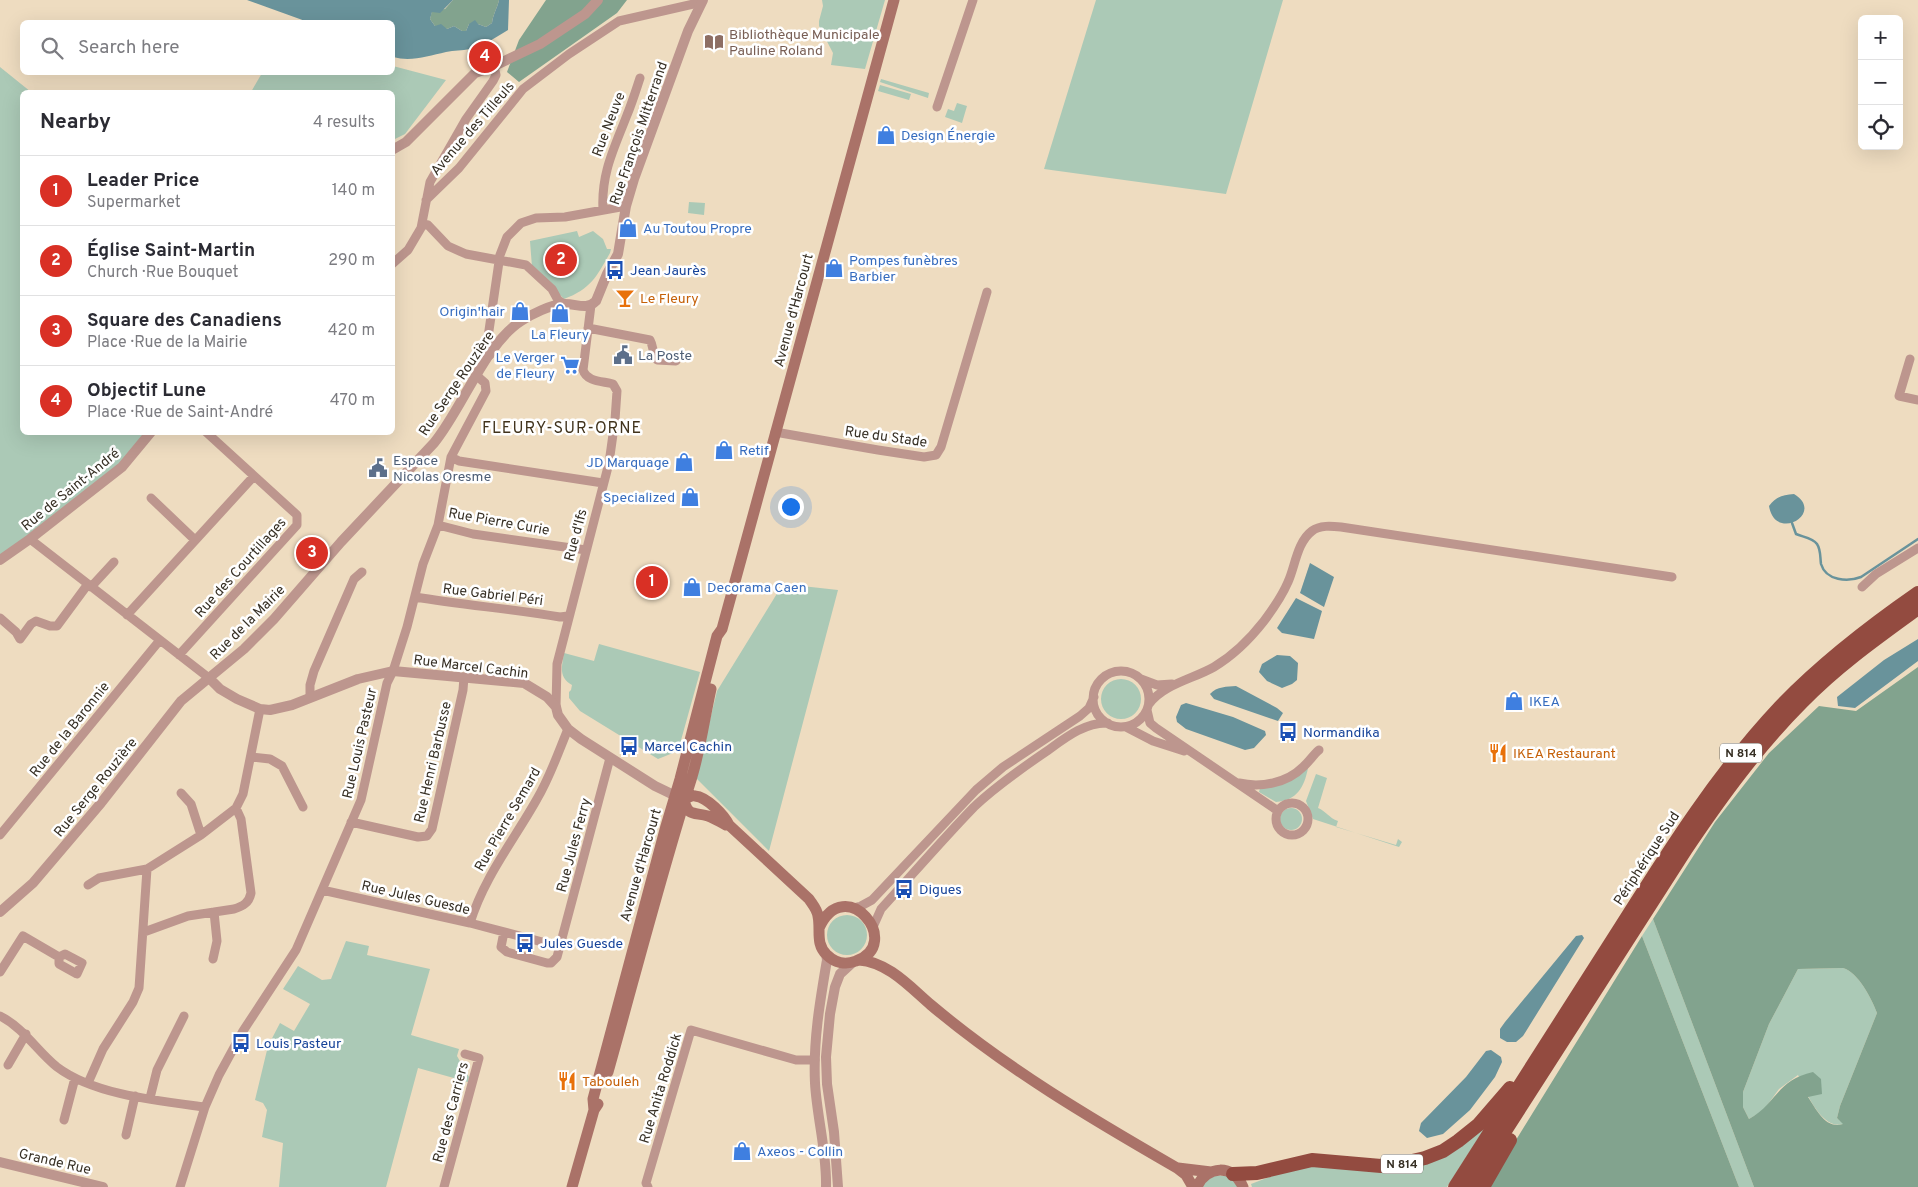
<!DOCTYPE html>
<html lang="en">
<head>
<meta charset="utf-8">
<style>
  :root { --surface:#fff; --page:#f2f2f3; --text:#2b2b33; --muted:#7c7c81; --line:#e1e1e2; --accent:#d93025 }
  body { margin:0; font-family:Overpass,sans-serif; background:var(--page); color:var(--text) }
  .controls { position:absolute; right:15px; top:15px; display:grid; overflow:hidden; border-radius:8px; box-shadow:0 5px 20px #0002 }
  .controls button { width:45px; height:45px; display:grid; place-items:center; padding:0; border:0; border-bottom:1px solid var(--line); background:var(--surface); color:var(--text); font:25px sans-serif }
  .you { position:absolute; left:790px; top:506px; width:18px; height:18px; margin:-12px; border:4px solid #fff; border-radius:50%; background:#1a73e8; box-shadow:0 0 0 8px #1a73e833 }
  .badge { display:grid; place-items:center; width:32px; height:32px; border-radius:50%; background:var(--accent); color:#fff; font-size:16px; font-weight:700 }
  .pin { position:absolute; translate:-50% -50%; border:2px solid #fff; box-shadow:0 1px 5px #0006 }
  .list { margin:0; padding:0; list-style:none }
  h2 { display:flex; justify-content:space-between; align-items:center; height:65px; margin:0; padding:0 20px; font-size:21px }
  h2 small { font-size:16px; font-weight:400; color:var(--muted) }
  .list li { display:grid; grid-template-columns:32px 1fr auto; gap:15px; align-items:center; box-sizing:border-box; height:70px; padding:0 20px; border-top:1px solid var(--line) }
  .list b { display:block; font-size:19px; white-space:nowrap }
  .list p { margin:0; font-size:16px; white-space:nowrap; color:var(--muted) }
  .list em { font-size:16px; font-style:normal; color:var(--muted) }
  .icon { flex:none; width:28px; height:28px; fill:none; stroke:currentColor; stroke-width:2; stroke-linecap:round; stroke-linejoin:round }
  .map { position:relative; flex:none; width:1918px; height:1187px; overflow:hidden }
  .search { position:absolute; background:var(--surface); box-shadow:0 5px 20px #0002; left:20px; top:20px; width:375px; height:55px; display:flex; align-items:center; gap:12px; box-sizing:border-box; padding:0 18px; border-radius:8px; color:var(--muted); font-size:19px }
  .panel { position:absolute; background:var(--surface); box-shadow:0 5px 20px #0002; left:20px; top:90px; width:375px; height:345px; border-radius:8px }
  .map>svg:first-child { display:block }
</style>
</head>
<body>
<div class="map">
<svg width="1918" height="1187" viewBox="0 0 1918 1187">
  <rect width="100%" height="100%" fill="#eedcc0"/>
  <!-- green -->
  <path fill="#abc9b6" d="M822,0H885L865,69L831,65L833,53L819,26V21L823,6Z
    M1096,0H1283L1226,194L1044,169Z
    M393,66L446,80L405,134L393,140L392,92H251L262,73L392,72Z
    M0,67L31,92H22V432L151,433L122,467L0,560Z
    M881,79L929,93L928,98L880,82Z
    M880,85L911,94L909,100L878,91Z
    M957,103L967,106L962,123L945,117L948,109L954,111Z
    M689,202L705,203L704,215L688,213Z
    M577,231L579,237L593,231L603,239L607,249H611L610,253C597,276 591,289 564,299L532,267L530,241Z
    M793,585L838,590L769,851L696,778L717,691L781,587Z
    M599,644L700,672L678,751L658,759L580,711L569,698V692L571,690L572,685C558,677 562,666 564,653L594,661Z
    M1101 699a20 20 0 1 1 40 0a20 20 0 1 1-40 0Z
    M1308,768C1304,788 1297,800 1276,802L1259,792L1260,788Z
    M1316,774L1327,778L1318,808C1326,811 1329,818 1338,821L1336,827L1396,845L1398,839L1402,842L1399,847L1313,819L1306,801Z
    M1280 819a11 11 0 1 1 22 0a11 11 0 1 1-22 0Z
    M827 935a20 20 0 1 1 40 0a20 20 0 1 1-40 0Z
    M1653,919L1754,1187H1739L1642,936Z
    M346,941L369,946L367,955L430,969L411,1035L459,1049L457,1056L469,1077L468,1082L418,1068L386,1187H279L283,1143L262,1137L267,1110L263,1103L255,1100L268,1046L280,1023L294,1031L310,1004L283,989L298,966L322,980L331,979Z
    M1843,968C1858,972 1872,999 1877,1013L1840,1106L1837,1118L1844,1124C1821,1131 1806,1091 1798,1075L1779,1089L1763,1111L1749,1119L1743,1107V1092L1769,1024L1798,969Z
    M1494,1114L1447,1187H1252L1251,1184L1298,1166L1402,1168Z
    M1211,1175L1230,1176L1238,1187H1200Z"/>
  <!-- forest -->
  <path fill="#82a38e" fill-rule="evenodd" d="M453,0H499C497,9 493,14 492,23L486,27L478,24H469L466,31H462L454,26L447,29L435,26L430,19L432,11L445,9Z
    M546,0H627L617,13L519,82L507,72L519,40Z
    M1918,667V1187H1754L1653,919L1715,822L1769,753L1819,706L1856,711ZM1843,968C1858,972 1872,999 1877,1013L1840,1106L1837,1118L1843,1124C1826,1130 1816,1109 1808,1097L1822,1094L1821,1079L1813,1072C1776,1080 1777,1104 1749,1119L1743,1107V1092L1769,1024L1798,969Z
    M1642,936L1739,1187H1487Z"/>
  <!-- water -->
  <path fill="#69939b" d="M247,0H453L440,13L432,12L430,19L435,26L441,24L447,29L454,26L462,31H466L469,24L475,20L478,24L486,27L492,23C493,14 497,9 499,0H509L508,30C496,37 484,46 470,49C462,51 454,50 446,52C428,56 411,62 393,57L392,22H308Z
    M1794,494C1826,513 1775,543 1769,506C1776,497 1782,495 1794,494Z
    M1310,563L1334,577L1324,607L1300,593Z
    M1296,598L1322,611L1314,639L1282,633L1277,628Z
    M1918,639V661L1855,708L1838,706L1837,697L1884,660Z
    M1277,655L1290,656L1298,663L1297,680L1292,684L1282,688L1267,681L1259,672L1262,664Z
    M1236,686L1277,708L1283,713L1278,721L1214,699L1210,694C1217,686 1227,687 1236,686Z
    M1186,703L1233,717L1265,731L1266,735L1254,748L1245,750L1186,729L1177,722L1176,717L1181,705Z
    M1582,935L1584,938L1523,1036L1516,1042H1507L1500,1038V1029L1505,1022L1576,936Z
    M1491,1050L1501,1057L1502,1062L1495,1077L1470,1110L1443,1134L1427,1138L1419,1131L1421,1123L1466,1077L1486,1051Z"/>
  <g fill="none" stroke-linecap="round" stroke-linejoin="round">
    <!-- stream -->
    <path stroke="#69939b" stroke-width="2.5" d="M1792,523L1796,534C1803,537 1813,538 1817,544C1821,550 1820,557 1821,564C1826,581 1848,582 1861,577L1918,539"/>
    <!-- minor -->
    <path stroke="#bd968e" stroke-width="9" d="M937,107L973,0
      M426,200L459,168L523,89L569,54L619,21L702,2
      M603,210C601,173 614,149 627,115C632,103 636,90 640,78
      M423,224L428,225L448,246L466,254L526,265L552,289L558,300L564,304
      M392,264L408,250L421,228L430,182L466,119L493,81L496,75L494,66
      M588,328L650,340C654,347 652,353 657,360L676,361
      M490,355L487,344L500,255L507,237L521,223L536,218L565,217L626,206
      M1910,359L1899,396L1918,400
      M775,432L878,450L924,457L936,455L941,447L987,292
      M451,457L459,461L603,483
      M151,498L195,540
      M438,525L473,534L586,550
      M30,539L209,678
      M91,587L114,562
      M1862,587L1876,574L1918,548
      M415,597C464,605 512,609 560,617L568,616
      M127,615L254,476
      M0,618L16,632L20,639L31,624L36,621L50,626H57L88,584
      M179,655L297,525V515L206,432
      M1093 699a28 28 0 1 1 56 0a28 28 0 1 1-56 0Z
      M1141,679L1157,685L1172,684
      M310,697V685L314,671L354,579L362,572
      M1149,704C1164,684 1193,679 1214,667C1234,655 1250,639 1264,621C1273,609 1282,596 1288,582C1295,567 1297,542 1312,531C1320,525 1331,526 1341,527L1672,577
      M556,707L557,664L609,463L615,420L617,391L613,384C602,381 587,382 583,370L591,305
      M1147,710L1150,723L1156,728L1278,811
      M1126,727L1153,741L1184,751
      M251,757L270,759L282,766L303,807
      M1239,783C1261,788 1287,783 1303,767C1309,762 1313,755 1319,750
      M181,793L191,804L201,835
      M1276 819a16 16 0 1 1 32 0a16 16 0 1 1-32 0Z
      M351,822L418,837L427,836L432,829L463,690L464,677
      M0,835L160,640
      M88,885L99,878L147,869
      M322,890L470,923L550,944H556L562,939
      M853,908L861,906L872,900L976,790L1003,767L1080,716L1089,708L1094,697
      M470,923C484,877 514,840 537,799C550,777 558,753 568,729
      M873,927L881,909C912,875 942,840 974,807C996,786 1022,768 1047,751C1065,738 1085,722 1108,723
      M144,932L188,916L234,909C243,906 249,903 251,893L241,819L236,808
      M504,932L501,947L507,952L547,963H551L557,957L610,758
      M65,954L82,963L77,974L59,964V957Z
      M213,959L217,941L214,912
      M0,972L23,936L59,957
      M0,1016C24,1028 37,1051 57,1067C94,1095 159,1101 205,1107
      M8,1065L26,1034
      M88,1083L103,1049L133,1002L139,988L147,869L201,835L236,808L243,794L260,709
      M150,1098L157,1070L184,1016
      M64,1120L75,1078
      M126,1135L135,1096
      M180,1187L205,1107L219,1075L243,1031L296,950L361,800L387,683L393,671L407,627L423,564L438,525L451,457L486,391L485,383L477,376
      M444,1187L479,1058L465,1054
      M648,1187L646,1183L691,1030L796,1060H815"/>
    <!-- tertiary -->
    <path stroke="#bd968e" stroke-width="10" d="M392,150L406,142L475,73L494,66L540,44L585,14L598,0
      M0,560L30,539L122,467L151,432
      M209,678L220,689L237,699L260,709L270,710L292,705L358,679L393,671L524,683L547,697L556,707L558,715L568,729L581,739L655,786L682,799
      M0,912L33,883L101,803L181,701L244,649L274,619L341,542L434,443C462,409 485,344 521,321C532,314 550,305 563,304C576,303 586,311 596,301L607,274L618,254L626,206L634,179L688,31L703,0
      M826,954L827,960C820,1001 813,1041 815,1083C817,1118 827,1152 826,1187
      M0,1162L103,1187
      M838,1187L834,1132L827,1084L826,1057L830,1014L835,987L840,974L853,962"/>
    <!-- secondary -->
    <path stroke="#aa7268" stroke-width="11" d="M684,800C687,798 691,795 695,796C707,797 724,815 729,825L809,899C813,905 817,909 818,916C821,930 815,944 827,955C835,963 846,965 856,961C905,944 845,871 819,928
      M684,800C688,817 694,812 708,816C714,818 720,822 726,825
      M859,960C888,962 910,987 931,1005C1007,1069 1092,1119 1177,1168L1186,1175L1193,1187
      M608,1072C635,976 660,878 690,783C700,753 704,720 711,689
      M594,1110L593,1099L666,826L680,779L717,636L722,629L894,0
      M1178,1168L1211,1172
      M572,1187L594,1110L598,1104
      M1197,1187C1206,1165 1234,1164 1243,1187"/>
    <!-- trunk -->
    <path stroke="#934b40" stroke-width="14" d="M1233,1174L1257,1173L1312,1160L1381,1166L1395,1165L1425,1158L1443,1151L1458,1141L1478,1125L1510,1088
      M1455,1187C1509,1102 1563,1017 1617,933C1667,854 1716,775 1780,707C1821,664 1869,627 1918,593
      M1469,1187L1686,849C1721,797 1758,746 1802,702C1837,666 1878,637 1918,608
      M1483,1187L1510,1140"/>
  </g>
  <!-- icons -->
  <defs>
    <g id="library-bare" transform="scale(1.5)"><path d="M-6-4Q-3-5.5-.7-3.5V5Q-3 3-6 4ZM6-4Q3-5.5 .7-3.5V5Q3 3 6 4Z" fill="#8d6e63" stroke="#fff" stroke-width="2.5" paint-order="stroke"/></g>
    <g id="shop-bare" transform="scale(1.5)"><path d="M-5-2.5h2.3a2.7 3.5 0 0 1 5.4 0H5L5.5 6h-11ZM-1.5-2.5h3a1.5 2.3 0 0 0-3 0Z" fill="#3f7fe0" stroke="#fff" stroke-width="2.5" paint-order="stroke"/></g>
    <g id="bus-bare" transform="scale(1.5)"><path d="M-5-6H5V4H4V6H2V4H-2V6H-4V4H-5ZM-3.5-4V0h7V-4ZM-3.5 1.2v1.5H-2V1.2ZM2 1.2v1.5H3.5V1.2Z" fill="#1a4fb4" stroke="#fff" stroke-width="2.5" paint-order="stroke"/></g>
    <g id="bar-bare" transform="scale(1.5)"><path d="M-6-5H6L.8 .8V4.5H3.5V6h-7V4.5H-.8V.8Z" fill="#e8710a" stroke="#fff" stroke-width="2.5" paint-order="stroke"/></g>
    <g id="civic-bare" transform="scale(1.5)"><path d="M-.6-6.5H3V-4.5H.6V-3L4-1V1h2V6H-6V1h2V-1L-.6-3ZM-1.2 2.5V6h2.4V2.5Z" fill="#5c6f8a" stroke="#fff" stroke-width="2.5" paint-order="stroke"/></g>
    <g id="supermarket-bare" transform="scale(1.5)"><path d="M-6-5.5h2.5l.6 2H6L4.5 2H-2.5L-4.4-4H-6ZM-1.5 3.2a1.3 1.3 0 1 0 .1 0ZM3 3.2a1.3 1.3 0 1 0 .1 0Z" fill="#3f7fe0" stroke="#fff" stroke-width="2.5" paint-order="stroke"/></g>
    <g id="restaurant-bare" transform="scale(1.5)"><path d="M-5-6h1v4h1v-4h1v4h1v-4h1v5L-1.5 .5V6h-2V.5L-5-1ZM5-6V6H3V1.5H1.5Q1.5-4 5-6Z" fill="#e8710a" stroke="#fff" stroke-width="2.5" paint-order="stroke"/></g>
  </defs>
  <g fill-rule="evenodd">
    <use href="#library-bare" x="714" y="42"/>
    <use href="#shop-bare" x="886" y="135"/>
    <use href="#shop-bare" x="628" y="228"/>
    <use href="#shop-bare" x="834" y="268"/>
    <use href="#bus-bare" x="615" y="270"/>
    <use href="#bar-bare" x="625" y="298"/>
    <use href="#shop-bare" x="520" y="311"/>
    <use href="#shop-bare" x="560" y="313"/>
    <use href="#civic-bare" x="623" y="355"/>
    <use href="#supermarket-bare" x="570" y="365"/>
    <use href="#shop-bare" x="724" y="450"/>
    <use href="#shop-bare" x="684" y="462"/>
    <use href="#civic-bare" x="378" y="468"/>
    <use href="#shop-bare" x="690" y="497"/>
    <use href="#shop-bare" x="692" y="587"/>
    <use href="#shop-bare" x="1514" y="701"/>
    <use href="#bus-bare" x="1288" y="732"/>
    <use href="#bus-bare" x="629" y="746"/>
    <use href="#restaurant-bare" x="1498" y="753"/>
    <use href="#bus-bare" x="904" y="889"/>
    <use href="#bus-bare" x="525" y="943"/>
    <use href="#bus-bare" x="241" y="1043"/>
    <use href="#restaurant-bare" x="567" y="1081"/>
    <use href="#shop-bare" x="742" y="1151"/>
  </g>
  <g text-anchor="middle" stroke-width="5" stroke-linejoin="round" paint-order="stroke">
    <!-- shield labels -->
    <g fill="#fff" stroke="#736e66" stroke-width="1">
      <rect x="1720" y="743.5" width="42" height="19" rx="4"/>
      <rect x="1381" y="1154.5" width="42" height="19" rx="4"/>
    </g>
    <g font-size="12" font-weight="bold" fill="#373025">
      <text x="1741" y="757">N 814</text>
      <text x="1402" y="1168">N 814</text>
    </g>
    <!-- education labels -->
    <g font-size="14" fill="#785e54" stroke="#fff" text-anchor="start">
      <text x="729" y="39">Bibliothèque Municipale<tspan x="729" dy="16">Pauline Roland</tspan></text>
    </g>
    <!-- street labels -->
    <g font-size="14" fill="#373025" stroke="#fff">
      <text transform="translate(608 124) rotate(-69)" y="5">Rue Neuve</text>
      <text transform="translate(472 128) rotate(-49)" y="5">Avenue des Tilleuls</text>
      <text transform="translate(638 133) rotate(-71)" y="5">Rue François Mitterrand</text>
      <text transform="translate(793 310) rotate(-75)" y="5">Avenue d'Harcourt</text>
      <text transform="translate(456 383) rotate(-56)" y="5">Rue Serge Rouzière</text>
      <text transform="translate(886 436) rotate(8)" y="5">Rue du Stade</text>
      <text transform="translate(70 489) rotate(-39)" y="5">Rue de Saint-André</text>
      <text transform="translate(499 521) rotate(10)" y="5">Rue Pierre Curie</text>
      <text transform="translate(575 535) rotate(-75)" y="5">Rue d'Ifs</text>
      <text transform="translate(240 567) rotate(-48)" y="5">Rue des Courtillages</text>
      <text transform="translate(493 594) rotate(7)" y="5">Rue Gabriel Péri</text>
      <text transform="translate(247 622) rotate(-45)" y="5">Rue de la Mairie</text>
      <text transform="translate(471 666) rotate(7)" y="5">Rue Marcel Cachin</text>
      <text transform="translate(69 729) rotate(-51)" y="5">Rue de la Baronnie</text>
      <text transform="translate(359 743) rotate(-77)" y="5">Rue Louis Pasteur</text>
      <text transform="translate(432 762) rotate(-77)" y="5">Rue Henri Barbusse</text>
      <text transform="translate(95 787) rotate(-51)" y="5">Rue Serge Rouzière</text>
      <text transform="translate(507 819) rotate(-60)" y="5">Rue Pierre Semard</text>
      <text transform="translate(573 845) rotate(-75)" y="5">Rue Jules Ferry</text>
      <text transform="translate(1646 858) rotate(-57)" y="5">Périphérique Sud</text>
      <text transform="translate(640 865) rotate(-74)" y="5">Avenue d'Harcourt</text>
      <text transform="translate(416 897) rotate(13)" y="5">Rue Jules Guesde</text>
      <text transform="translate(660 1088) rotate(-73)" y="5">Rue Anita Roddick</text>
      <text transform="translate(450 1112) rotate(-75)" y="5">Rue des Carriers</text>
      <text transform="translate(55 1161) rotate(13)" y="5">Grande Rue</text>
    </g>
    <!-- shop labels -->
    <g font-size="14" fill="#366cbe" stroke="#fff" text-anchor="start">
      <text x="901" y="140">Design Énergie</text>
      <text x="643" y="233">Au Toutou Propre</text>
      <text x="849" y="265">Pompes funèbres<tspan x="849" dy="16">Barbier</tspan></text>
      <text x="505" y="316" text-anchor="end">Origin'hair</text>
      <text x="560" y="339" text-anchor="middle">La Fleury</text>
      <text x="555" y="362" text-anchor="end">Le Verger<tspan x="555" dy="16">de Fleury</tspan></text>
      <text x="739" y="455">Retif</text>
      <text x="669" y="467" text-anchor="end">JD Marquage</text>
      <text x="675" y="502" text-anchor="end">Specialized</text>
      <text x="707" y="592">Decorama Caen</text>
      <text x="1529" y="706">IKEA</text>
      <text x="757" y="1156">Axeos - Collin</text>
    </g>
    <!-- transit labels -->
    <g font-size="14" fill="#164399" stroke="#fff" text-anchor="start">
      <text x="630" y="275">Jean Jaurès</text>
      <text x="1303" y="737">Normandika</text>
      <text x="644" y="751">Marcel Cachin</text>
      <text x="919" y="894">Digues</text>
      <text x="540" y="948">Jules Guesde</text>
      <text x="256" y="1048">Louis Pasteur</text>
    </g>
    <!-- food labels -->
    <g font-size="14" fill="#c56008" stroke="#fff" text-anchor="start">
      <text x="640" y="303">Le Fleury</text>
      <text x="1513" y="758">IKEA Restaurant</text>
      <text x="582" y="1086">Tabouleh</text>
    </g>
    <!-- service labels -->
    <g font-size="14" fill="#4e5e75" stroke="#fff" text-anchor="start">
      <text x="638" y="360">La Poste</text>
      <text x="393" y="465">Espace<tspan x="393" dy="16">Nicolas Oresme</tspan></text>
    </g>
    <!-- quarter labels -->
    <g font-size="16" letter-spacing="1" fill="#41331c" stroke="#fff">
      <text x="562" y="433">FLEURY-SUR-ORNE</text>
    </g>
  </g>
</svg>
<div class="controls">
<button>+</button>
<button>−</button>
<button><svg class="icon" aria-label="locate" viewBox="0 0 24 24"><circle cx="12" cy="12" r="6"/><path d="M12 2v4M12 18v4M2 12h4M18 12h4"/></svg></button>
</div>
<div class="you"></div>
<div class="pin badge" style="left:652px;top:582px">1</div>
<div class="pin badge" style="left:561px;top:260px">2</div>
<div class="pin badge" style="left:312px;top:553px">3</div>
<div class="pin badge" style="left:485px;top:57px">4</div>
<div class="search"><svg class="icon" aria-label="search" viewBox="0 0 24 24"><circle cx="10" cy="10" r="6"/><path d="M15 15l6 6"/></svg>Search here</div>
<section class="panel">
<h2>Nearby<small>4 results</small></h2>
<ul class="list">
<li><span class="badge">1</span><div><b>Leader Price</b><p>Supermarket</p></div><em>140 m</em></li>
<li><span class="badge">2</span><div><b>Église Saint-Martin</b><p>Church · Rue Bouquet</p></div><em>290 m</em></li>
<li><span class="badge">3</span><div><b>Square des Canadiens</b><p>Place · Rue de la Mairie</p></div><em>420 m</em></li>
<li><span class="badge">4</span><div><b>Objectif Lune</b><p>Place · Rue de Saint-André</p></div><em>470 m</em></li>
</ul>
</section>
</div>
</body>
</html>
